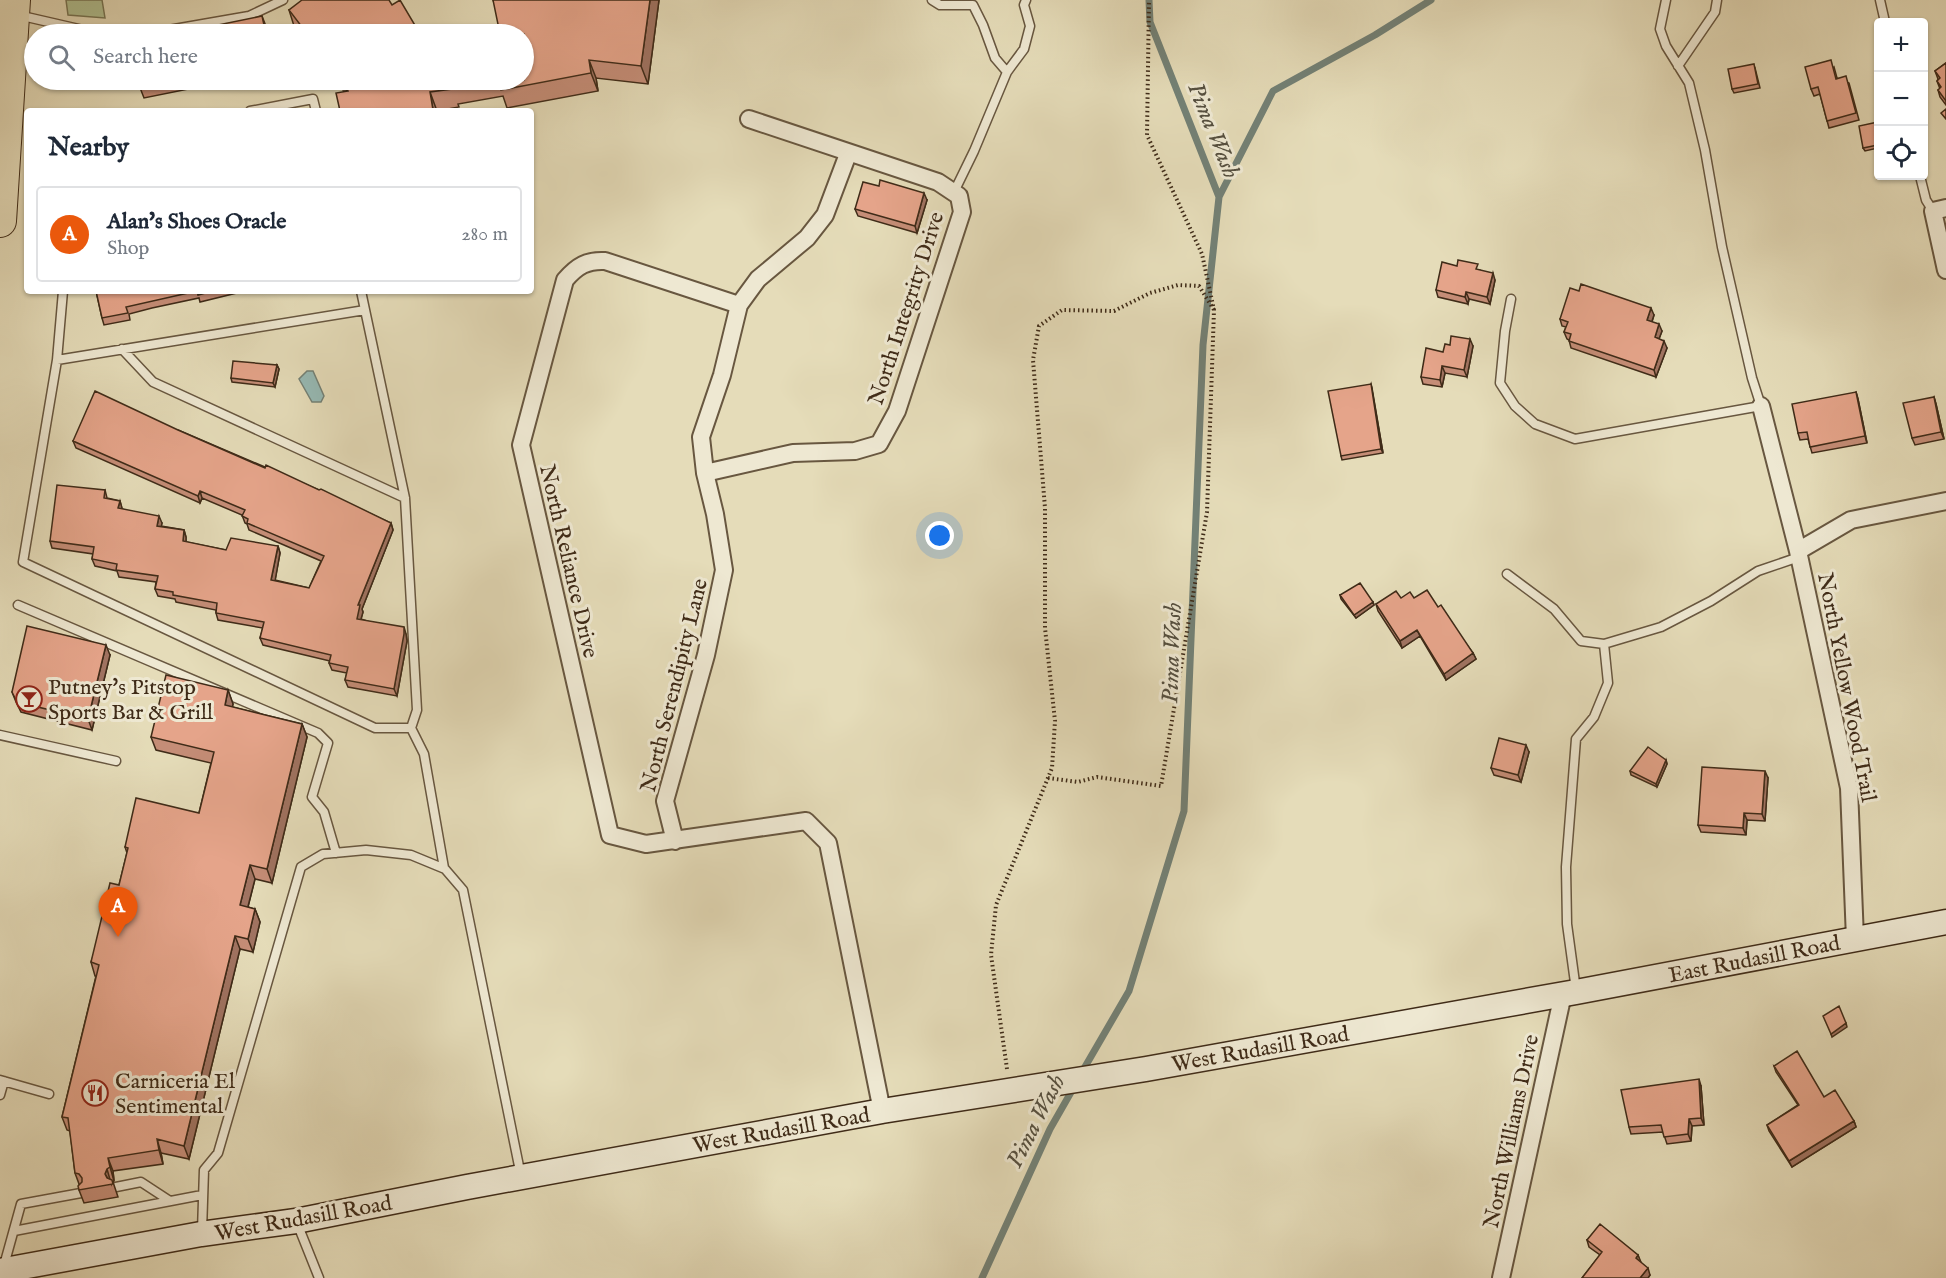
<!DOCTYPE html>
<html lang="en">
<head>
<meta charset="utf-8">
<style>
  :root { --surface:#fff; --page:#f2f2f3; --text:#1f2937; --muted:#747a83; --line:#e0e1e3; --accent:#ea580c }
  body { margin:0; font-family:"IM FELL English",serif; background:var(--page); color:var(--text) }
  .controls { position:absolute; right:18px; top:18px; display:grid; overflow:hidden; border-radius:6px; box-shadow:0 2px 4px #0004 }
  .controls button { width:54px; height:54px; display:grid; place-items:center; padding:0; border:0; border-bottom:2px solid var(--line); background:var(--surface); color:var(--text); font:30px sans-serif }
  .you { position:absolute; left:940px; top:536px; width:21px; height:21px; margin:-15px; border:4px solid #fff; border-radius:50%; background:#1a73e8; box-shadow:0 0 0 9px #1a73e833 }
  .badge { display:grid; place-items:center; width:39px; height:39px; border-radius:50%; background:var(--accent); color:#fff; font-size:20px; font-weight:700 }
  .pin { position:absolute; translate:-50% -50px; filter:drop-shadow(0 2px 3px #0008) }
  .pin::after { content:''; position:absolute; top:32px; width:21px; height:18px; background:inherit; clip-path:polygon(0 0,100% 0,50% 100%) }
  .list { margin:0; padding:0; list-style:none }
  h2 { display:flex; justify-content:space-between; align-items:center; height:78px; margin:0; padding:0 24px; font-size:26px }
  h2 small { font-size:20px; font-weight:400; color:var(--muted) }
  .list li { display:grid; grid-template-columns:39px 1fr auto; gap:18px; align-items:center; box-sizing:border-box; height:96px; margin:0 12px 12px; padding:0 12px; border:2px solid var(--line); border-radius:6px }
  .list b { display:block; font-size:22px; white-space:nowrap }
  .list p { margin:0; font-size:20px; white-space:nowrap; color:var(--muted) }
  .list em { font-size:20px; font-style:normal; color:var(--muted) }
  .icon { flex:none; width:33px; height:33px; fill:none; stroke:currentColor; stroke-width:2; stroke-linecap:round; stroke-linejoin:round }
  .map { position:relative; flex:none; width:1946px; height:1278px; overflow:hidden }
  .search { position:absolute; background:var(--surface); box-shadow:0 2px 4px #0004; left:24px; top:24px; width:510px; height:66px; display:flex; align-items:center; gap:15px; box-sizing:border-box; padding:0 21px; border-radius:33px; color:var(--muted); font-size:22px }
  .panel { position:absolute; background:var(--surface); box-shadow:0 2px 4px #0004; left:24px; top:108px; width:510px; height:186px; border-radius:6px }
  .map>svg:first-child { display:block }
</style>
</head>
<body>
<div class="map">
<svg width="1946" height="1278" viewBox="0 0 1946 1278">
  <rect width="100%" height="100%" fill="#e5dcb9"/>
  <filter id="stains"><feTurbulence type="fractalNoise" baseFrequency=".00333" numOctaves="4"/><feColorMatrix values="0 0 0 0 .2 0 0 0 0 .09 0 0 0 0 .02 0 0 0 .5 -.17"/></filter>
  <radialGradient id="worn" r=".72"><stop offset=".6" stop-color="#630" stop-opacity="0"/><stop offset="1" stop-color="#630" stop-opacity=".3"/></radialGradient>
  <!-- green -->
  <path fill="#b1c192" stroke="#787655" stroke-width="1.5" d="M66,0H102L105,18L68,15Z"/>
  <!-- water -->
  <path fill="#96bab5" stroke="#738176" stroke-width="1.5" d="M307,371H313L324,396L321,402H312L299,379Z"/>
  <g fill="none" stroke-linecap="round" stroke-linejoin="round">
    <!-- stream -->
    <path stroke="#738176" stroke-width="7" d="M1219,197L1273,91L1375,35L1431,0
      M1082,1072L1129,991L1184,811L1203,345L1219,197L1150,22L1149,0
      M982,1278L1050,1129L1074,1087"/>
    <!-- lane casing -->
    <g stroke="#685740" stroke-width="11">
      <path id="lane" d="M932,0L940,5H973L983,25L995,58L1007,72
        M1880,0L1885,22
        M18,15L92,32H157L249,16L283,0
        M1678,66L1715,12L1717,0
        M250,111L313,99L316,111
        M1920,176L1926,200L1933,211
        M954,192L974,151L1007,72L1024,49L1030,26L1024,5L1026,0
        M63,291L57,360L23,562L375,728H411L417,710L405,498L361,291
        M1511,299L1505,331L1500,383L1515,406L1535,424L1575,439L1761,406L1752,378L1722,247L1705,150L1689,83L1666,46L1660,29L1666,0
        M122,349L153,382L405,498
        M57,360L365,310
        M1507,574L1554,609L1581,641L1604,644L1661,627L1711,601L1758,571L1799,557
        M18,605L318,733L328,743L312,797L324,812L336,853
        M411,728L424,754L444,868
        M0,735L116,761
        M1576,990L1567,924L1566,867L1576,739L1594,717L1608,683L1604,644
        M0,1080L49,1094
        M0,1095L4,1081
        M116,1187L141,1182L170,1201
        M297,1223L319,1278
        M14,1231L202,1195
        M202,1231L204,1170L218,1153L301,867L323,854L366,850L411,855L445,869L463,890L521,1176
        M3,1269L21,1204L81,1193"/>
    </g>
    <!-- street casing -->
    <g stroke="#685740" stroke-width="20">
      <path id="street" d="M1946,208L1933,211L1946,270
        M739,305L605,261C587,260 577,266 565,280L521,445L610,835L646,844L806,821L828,843L882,1111
        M1761,406L1798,551L1849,788L1855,939
        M705,473L793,453L855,451L879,444L897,411L962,212L959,196L938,182L749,119
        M1798,551L1851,520L1946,501
        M675,841L665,801L706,655L724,570L715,514L705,473L701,437L722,375L739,305L758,279L807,238L825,215L848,154
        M1501,1278L1563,994"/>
    </g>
    <!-- secondary casing -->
    <g stroke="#3f2b18" stroke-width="27">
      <path id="secondary" d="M0,1271L201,1234L296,1221L467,1187L882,1111L1146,1069L1576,992L1946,922"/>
    </g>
    <!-- highway casing -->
    <g stroke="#3f2b18" stroke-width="34">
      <path id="highway" d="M0,221L14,0"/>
    </g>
    <!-- path -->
    <path stroke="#3f2b18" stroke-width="4" stroke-dasharray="1.5 3" stroke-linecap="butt" d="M1048,778L1078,782L1097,777L1161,786L1207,512L1214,310L1202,254L1147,135L1149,0
      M1007,1069L991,955L996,905L1052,768L1055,721L1045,628V508L1033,360L1039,326L1062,310L1114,311L1150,293L1178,285L1199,286L1214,310"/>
    <!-- lane -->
    <use href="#lane" stroke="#eee8d2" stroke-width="8"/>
    <!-- street -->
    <use href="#street" stroke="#eee8d2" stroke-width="16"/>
    <!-- secondary -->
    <use href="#secondary" stroke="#eee8d2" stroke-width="24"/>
    <!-- highway -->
    <use href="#highway" stroke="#e5dcb9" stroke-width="32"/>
  </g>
  <!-- wall -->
  <path fill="#c58d77" stroke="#3f2b18" stroke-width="1.5" d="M493,0H659L648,84L596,78L598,91L507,108L503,96L458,104L459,107L437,111H340L347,91L346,90H343L337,80H368H366H524Z
    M392,5L416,27L419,34H301L294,26L289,10Z
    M1946,63V105L1940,97L1938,90L1940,89L1937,81L1938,79L1935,71Z
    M1834,67L1837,78L1849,83L1859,120L1829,128L1820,94L1814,96L1811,89Z
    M1755,68L1760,88L1734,93L1732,89Z
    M137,80H233L144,98Z
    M1878,122V148L1865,151L1863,148Z
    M927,200L917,233L858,216L855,209Z
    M1480,270L1495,280L1490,304L1469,299L1468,304L1438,297L1436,290Z
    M96,291H245L200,302L199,298L152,308L129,314L130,320L104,325L102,318Z
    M1654,315L1652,322L1662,331L1659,339L1667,348L1656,377L1571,348L1569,340L1567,339L1564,332L1566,327L1562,326L1560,319Z
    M1450,345L1473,346L1467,377L1445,373L1442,387L1423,384L1421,377Z
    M277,365L279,369L275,387L232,382L231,378Z
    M1371,384L1383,453L1342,460L1341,456Z
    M1856,392L1858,399L1867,443L1812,453L1808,439L1800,440L1798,433Z
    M1934,397L1936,404L1944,439L1915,445L1912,438Z
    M178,430L319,490L391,523L393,530L362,609L363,612L361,619L406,634L407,641L397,696L348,687L345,680L347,673L332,670L329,663L330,661L263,645L260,638L263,628L218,620L216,613V610L176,602L175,599L158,596L155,589L156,582L119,577L117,571L95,566L92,559L93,554L52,548L50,541L105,490L107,498L120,501L122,509L162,523L161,526L184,530L186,537V542L226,550L278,546L280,553L275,580L309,588L321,561L249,530L247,524L245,523L242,515L202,498L200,503L76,448L73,441Z
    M1340,595L1373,602L1374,605L1356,618L1341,599Z
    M1414,598L1438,607L1473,653L1476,659L1446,680L1420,636L1402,648L1378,611L1376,604Z
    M110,655L92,730L21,712L16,702L12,692Z
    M228,690L233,704L232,707L302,724L307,737L272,883L255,879L248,907L255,909L260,922L253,952L240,949L189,1159L161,1153L163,1164L113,1171L114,1181L113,1182L118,1197L84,1203L79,1190V1184L75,1173L70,1131L67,1130L62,1117L96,976H95L91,962L119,885L127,853L125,847L199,813L211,763L156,750L151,737Z
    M1529,752L1521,782L1494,775L1491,768Z
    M1666,760L1667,764L1657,787L1631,775L1630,771Z
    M1768,778L1765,821L1747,820L1746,835L1701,832L1698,825Z
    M1774,1066L1824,1097L1854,1121L1856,1127L1792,1167L1769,1131L1767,1125L1798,1105L1776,1072Z
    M1701,1086L1704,1125L1692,1126L1691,1141L1667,1144L1663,1132L1631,1134L1629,1127Z
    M1587,1240L1638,1255L1640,1262L1650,1275L1648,1278H1582L1600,1255L1589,1247Z"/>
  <!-- shaded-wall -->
  <path fill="#a07361" stroke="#3f2b18" stroke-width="1.5" d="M650,0H659L648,84L641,66Z
    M262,16L269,34H266Z
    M309,28L312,34H306L305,31Z
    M589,60L596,78L598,91L591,73Z
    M430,92L437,111H434L433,110Z
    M924,193L927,200L917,233L915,226Z
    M1493,273L1495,280L1490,304L1487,297Z
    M1466,292L1469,299L1468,304L1465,297Z
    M1651,308L1654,315L1650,327L1647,320Z
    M1659,324L1662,331L1657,344L1655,337Z
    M1470,339L1473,346L1467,377L1464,370Z
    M1664,341L1667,348L1656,377L1654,370Z
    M277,365L279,369L275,387L273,383Z
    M1442,366L1445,373L1442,387L1440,380Z
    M1371,384L1372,388L1383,453L1381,449Z
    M1856,392L1858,399L1867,443L1865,436Z
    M1934,397L1936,404L1944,439L1941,432Z
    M200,491L202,498L200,503L198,496Z
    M120,501L122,508L121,515L118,508Z
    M159,516L162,523L160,533L157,526Z
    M391,523L393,530L362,609L363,612L359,626L357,619L358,605Z
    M184,530L186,537V548L183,541Z
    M278,546L280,553L274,587L271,580Z
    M1373,602L1374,605L1356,618L1354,615Z
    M404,627L406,634L407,641L397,696L394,689Z
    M1417,630L1420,636L1402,648L1400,641Z
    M106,645L110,655L92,730L88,719Z
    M1473,653L1476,659L1446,680L1444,674Z
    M228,690L233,704L230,719L225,705Z
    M302,724L307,737L272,883L267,869Z
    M1526,745L1529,752L1521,782L1518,775Z
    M1666,760L1667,764L1657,787L1656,784Z
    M1765,771L1768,778L1765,821L1762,814Z
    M1744,813L1747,820L1746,835L1743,828Z
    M250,865L255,879L245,918L240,905Z
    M255,909L260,922L253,952L248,939Z
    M235,936L240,949L189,1159L184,1146Z
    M1846,1023L1847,1027L1832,1037L1831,1034Z
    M1699,1079L1701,1086L1704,1125L1701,1118Z
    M1689,1119L1692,1126L1691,1141L1688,1134Z
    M1854,1121L1856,1127L1792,1167L1789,1161Z
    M157,1139L161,1153L163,1164L159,1150Z
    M108,1158L113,1171L114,1181L110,1167Z
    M107,1169L111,1183V1184L105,1174Z
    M1638,1255L1641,1262L1638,1265L1636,1258Z
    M1648,1268L1650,1275L1648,1278H1640Z"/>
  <!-- building -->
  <path fill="#e5a48a" stroke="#3f2b18" stroke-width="1.5" d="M302,0H389L392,5L400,0L416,27L405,33L406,34H313L309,28L305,31L289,10Z
    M493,0H650L641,66L589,60L591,73L501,90L499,80H524V34H500Z
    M262,16L266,34H174Z
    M1831,60L1836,79L1846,76L1856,113L1827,121L1818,87L1811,89L1805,67Z
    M1946,63V101L1938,90L1941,87L1937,81L1940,78L1935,71Z
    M1754,64L1758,84L1732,89L1728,69Z
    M370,80H486L452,86V89L430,92L433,110L427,111H340L336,93L348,91L344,84Z
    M1946,109V119L1941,113Z
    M1878,122V145L1863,148L1859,126Z
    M880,180L924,193L915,226L855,209L863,182L879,186Z
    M1458,260L1478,264L1476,269L1493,273L1487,297L1466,292L1465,297L1436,290L1442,262L1457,266Z
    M1581,284L1651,308L1647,320L1659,324L1655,337L1664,341L1654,370L1569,341L1571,334L1564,332L1568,322L1560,319L1570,288L1579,291Z
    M96,291H197L126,307L128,313L102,318Z
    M197,291H213L198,295Z
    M1451,336L1470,339L1464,370L1442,366L1440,380L1421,377L1426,348L1443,352L1445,344L1450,345Z
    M233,361L277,365L273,383L231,378Z
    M1371,384L1381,449L1341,456L1328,391Z
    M95,391L178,430L265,468L266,465L319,490L321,489L391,523L358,605H360L357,619L404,627V634L394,689L345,680L348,667L329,663L331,655L260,638L264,622L216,613L217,603L173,595V592L155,589L158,576L116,570L117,564L92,559L94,547L50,541L57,485L105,490L104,498L120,501L118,508L159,516L157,526L184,530L183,541L226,550L231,538L278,546L271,580L309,588L324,556L247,523L248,519L242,516L245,510L200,491L198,496L73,441Z
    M1856,392L1865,436L1810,447L1807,432L1798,433L1792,404Z
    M1934,397L1941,432L1912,438L1903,403Z
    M1360,583L1373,602L1354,615L1340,595Z
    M1427,590L1438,607L1441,605L1473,653L1444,674L1417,630L1400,641L1376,604L1396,591L1401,598L1410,592L1414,598Z
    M27,626L106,645L88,719L17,702L12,692Z
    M166,675L228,690L225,705L302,724L267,869L250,865L240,905L255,909L248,939L235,936L184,1146L157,1139L159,1150L108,1158L110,1167L107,1169L105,1174L107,1178L112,1180L113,1184L79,1190L78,1186L82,1182V1178L79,1174L75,1173L68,1118L62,1117L99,965L91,962L110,883L119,885L128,848L125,847L136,798L199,813L214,752L151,737Z
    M1499,738L1526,745L1518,775L1491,768Z
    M1648,747L1666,760L1656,784L1630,771Z
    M1702,767L1765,771L1762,814L1744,813L1743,828L1698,825Z
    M1839,1006L1846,1023L1831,1034L1823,1016Z
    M1797,1051L1824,1097L1835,1090L1854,1121L1789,1161L1767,1125L1799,1105L1774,1066Z
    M1699,1079L1701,1118L1689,1119L1688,1134L1664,1137L1661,1125L1629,1127L1621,1090Z
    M1600,1224L1638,1255L1636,1258L1648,1268L1640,1278H1582L1602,1252L1587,1240Z"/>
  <!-- icons -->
  <defs>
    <g id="bar-ring" transform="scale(1.35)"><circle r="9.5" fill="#eee8d2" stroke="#8f2418" stroke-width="1.5"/><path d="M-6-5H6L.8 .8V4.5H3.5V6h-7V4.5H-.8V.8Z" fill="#8f2418"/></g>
    <g id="restaurant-ring" transform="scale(1.35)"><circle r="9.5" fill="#eee8d2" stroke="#8f2418" stroke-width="1.5"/><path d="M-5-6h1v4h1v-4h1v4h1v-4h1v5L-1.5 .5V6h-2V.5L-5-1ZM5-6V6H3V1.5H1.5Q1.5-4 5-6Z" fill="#8f2418"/></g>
  </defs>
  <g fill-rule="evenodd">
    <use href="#bar-ring" x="29" y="699"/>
    <use href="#restaurant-ring" x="95" y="1093"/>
  </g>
  <g text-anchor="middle" stroke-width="6" stroke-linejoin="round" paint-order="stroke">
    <!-- street labels -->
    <g font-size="22" fill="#3f2b18" stroke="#eee8d2">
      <text transform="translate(905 308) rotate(-72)" y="8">North Integrity Drive</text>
      <text transform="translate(570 561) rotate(77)" y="8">North Reliance Drive</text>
      <text transform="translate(673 685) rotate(-76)" y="8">North Serendipity Lane</text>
      <text transform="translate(1848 687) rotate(79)" y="8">North Yellow Wood Trail</text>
      <text transform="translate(1754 958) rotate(-11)" y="8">East Rudasill Road</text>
      <text transform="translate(1260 1048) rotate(-10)" y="8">West Rudasill Road</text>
      <text transform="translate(781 1129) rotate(-10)" y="8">West Rudasill Road</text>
      <text transform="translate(1510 1131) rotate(-78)" y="8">North Williams Drive</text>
      <text transform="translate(303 1217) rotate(-10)" y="8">West Rudasill Road</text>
    </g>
    <!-- poi labels -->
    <g font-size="22" fill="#3f2b18" stroke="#eee8d2" text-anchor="start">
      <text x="48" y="694">Putney's Pitstop<tspan x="48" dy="25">Sports Bar &amp; Grill</tspan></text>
      <text x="115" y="1088">Carniceria El<tspan x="115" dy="25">Sentimental</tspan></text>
    </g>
    <!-- water labels -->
    <g font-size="24" font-style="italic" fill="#554f3f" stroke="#eee8d2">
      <text transform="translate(1214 130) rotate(68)" y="8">Pima Wash</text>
      <text transform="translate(1171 653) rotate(-88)" y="8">Pima Wash</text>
      <text transform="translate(1035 1121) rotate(-63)" y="8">Pima Wash</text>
    </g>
  </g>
  <rect width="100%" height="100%" filter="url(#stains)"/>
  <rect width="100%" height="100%" fill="url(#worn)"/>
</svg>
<div class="controls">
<button>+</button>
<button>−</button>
<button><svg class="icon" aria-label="locate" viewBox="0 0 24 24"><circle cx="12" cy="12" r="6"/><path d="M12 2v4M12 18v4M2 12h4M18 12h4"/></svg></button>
</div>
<div class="you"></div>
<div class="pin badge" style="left:118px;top:937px">A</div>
<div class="search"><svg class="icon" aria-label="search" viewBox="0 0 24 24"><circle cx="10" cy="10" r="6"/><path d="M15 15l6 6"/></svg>Search here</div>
<section class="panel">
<h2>Nearby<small></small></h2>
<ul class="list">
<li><span class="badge">A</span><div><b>Alan's Shoes Oracle</b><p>Shop</p></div><em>280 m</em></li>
</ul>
</section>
</div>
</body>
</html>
